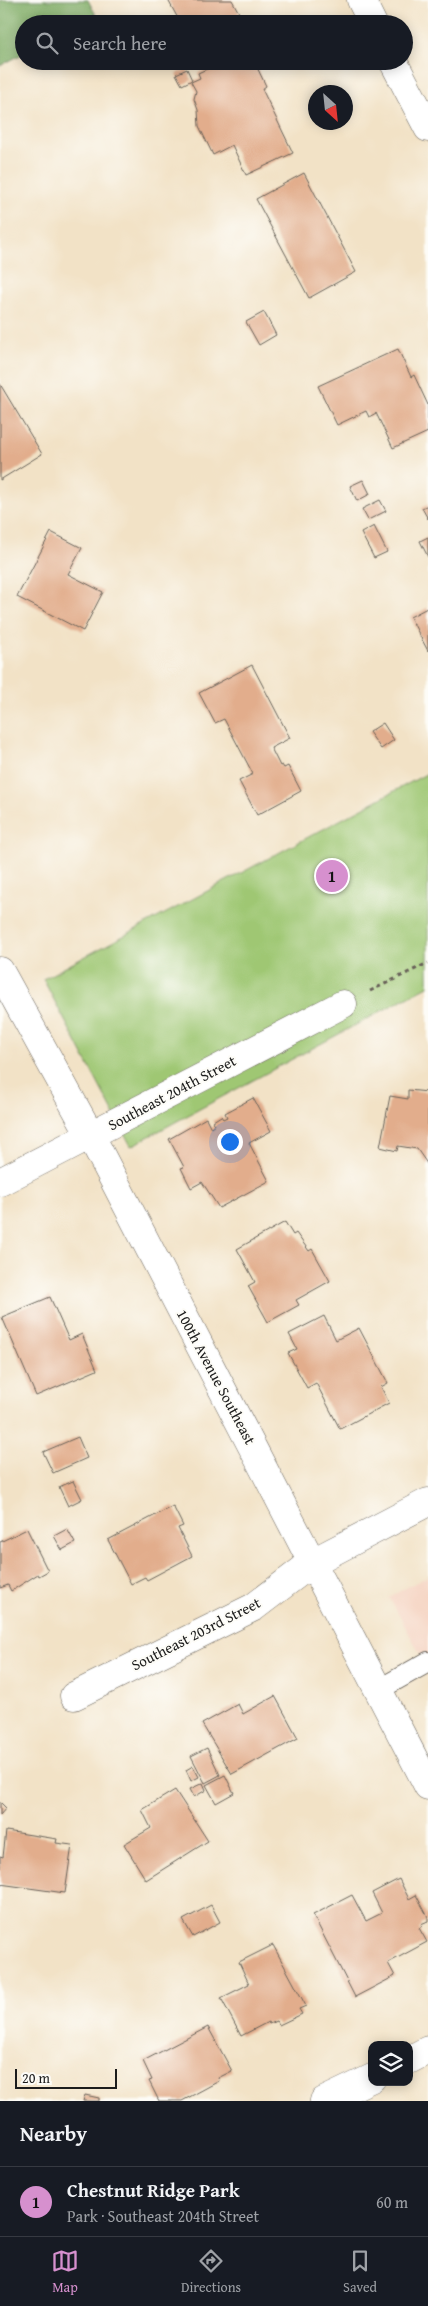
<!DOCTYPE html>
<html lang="en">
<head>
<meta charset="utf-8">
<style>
  :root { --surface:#171b24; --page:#20242c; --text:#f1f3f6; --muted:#9ea1a6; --line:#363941; --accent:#d690ce }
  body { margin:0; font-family:"Gentium Book Plus",serif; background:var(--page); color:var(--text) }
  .controls { position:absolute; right:15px; bottom:15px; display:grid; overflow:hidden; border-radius:10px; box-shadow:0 2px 12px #0003 }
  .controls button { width:45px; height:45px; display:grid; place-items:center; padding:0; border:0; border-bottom:1px solid var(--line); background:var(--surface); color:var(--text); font:25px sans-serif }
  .compass { position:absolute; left:308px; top:85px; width:45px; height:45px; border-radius:50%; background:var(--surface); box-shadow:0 2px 12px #0003; rotate:153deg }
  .scale { position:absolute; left:15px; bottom:12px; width:102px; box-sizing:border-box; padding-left:5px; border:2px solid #1c1c1c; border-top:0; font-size:14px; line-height:18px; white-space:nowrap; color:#1c1c1c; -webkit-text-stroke:4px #fdfcf7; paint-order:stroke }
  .you { position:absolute; left:229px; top:1141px; width:18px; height:18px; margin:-12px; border:4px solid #fff; border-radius:50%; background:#1a73e8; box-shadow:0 0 0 8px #1a73e833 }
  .badge { display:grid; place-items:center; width:32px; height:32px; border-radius:50%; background:var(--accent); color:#111; font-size:16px; font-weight:700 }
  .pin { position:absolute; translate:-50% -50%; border:2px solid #fff; box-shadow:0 1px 5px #0006 }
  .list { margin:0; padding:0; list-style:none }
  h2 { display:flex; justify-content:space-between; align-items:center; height:65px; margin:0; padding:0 20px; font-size:21px }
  h2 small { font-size:16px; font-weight:400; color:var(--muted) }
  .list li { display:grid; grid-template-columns:32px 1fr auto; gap:15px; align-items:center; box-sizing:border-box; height:70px; padding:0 20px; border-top:1px solid var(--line) }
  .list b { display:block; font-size:19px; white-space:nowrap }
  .list p { margin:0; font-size:16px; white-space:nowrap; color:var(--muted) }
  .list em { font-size:16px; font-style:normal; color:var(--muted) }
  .icon { flex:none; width:28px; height:28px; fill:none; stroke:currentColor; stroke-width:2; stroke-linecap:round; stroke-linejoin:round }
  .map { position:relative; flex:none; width:428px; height:2101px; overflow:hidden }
  .search { position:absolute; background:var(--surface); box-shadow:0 2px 12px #0003; left:15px; right:15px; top:15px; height:55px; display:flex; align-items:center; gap:12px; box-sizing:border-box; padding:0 18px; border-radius:28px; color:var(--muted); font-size:19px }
  .sheet { height:135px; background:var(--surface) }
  nav { display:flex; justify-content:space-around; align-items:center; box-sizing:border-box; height:70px; border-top:1px solid var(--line); background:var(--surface); font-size:14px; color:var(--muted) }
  nav a { display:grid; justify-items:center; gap:2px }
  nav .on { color:var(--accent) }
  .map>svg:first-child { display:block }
</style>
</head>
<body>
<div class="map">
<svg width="428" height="2101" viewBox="0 0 428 2101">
  <rect width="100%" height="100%" fill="#fdfcf7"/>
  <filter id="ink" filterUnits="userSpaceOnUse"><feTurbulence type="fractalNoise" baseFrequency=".02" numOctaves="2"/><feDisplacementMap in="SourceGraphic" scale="10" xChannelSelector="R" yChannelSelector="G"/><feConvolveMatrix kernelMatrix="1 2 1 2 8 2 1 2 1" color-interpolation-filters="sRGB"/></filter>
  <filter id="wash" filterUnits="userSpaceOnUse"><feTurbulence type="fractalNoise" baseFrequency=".0096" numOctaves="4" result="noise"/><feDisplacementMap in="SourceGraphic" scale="20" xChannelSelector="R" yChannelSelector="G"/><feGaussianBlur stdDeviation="1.12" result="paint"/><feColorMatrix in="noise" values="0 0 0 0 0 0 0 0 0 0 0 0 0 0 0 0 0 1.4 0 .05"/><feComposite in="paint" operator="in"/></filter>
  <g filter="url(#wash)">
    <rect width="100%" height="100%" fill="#f2e2c6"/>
    <!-- built -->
    <path fill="#f5d3c1" d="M428,1576V1668L389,1597Z"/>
    <!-- green -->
    <path fill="#9fc773" stroke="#5e7248" d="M428,773V986L131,1146L43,979Z"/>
    <!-- forest -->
    <path fill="#7fac65" stroke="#4e6440" d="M0,0H88L96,15L79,24H24V53L0,66Z"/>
    <g id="blocks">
      <!-- building -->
      <path fill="#e2ad8c" d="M168,0H232L244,22L181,24Z
        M224,61H254L266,86L262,89L293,153L246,175L232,145L213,155L199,126L198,110L194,99L196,91L191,82L200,78L198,73Z
        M187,69L192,80L182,85L176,74Z
        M304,173L356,272L309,298L256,199Z
        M264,312L276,335L259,345L246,322Z
        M398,349L411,377L414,375L428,405V432L393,448L376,413L369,417L366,411L337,425L318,386Z
        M0,384L42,454L0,480Z
        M363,480L370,494L357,501L350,486Z
        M380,500L386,511L368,520L362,509Z
        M428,505V519L422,508Z
        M374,526L387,552L374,558L361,533Z
        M51,532L82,548L68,574L103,592L83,631L17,597Z
        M428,537V557L420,541Z
        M427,608L428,609V651L410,617Z
        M252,665L290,738L271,748L280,766L282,765L284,768L288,766L301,791L257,815L239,781L253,774L224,719L215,723L199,693Z
        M383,723L394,740L381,749L369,732Z
        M408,1090L428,1092V1165L417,1149L398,1146L397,1151L380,1147L390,1096L408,1099Z
        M253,1098L271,1131L249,1143L269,1181L219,1208L202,1182L191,1188L181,1168L184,1167L169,1139L206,1118L211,1128L215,1125L213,1121L221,1116L223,1119L227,1117L225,1113Z
        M285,1222L293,1235L296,1233L309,1251L312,1249L330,1281L296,1300L299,1305L268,1322L248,1286L255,1282L237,1249Z
        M50,1297L69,1340L82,1334L97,1370L36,1396L2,1317Z
        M324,1316L336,1340L359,1328L388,1383L381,1387L389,1403L340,1429L316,1383L307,1388L288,1353L297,1349L289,1334Z
        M78,1437L87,1458L53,1473L43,1452Z
        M73,1481L82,1499L68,1506L59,1487Z
        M173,1506L183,1526L178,1528L192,1556L147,1580L145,1577L131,1584L108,1540Z
        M27,1529L48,1571L39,1576L38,1574L11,1591L8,1585L0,1588V1542Z
        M67,1529L75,1543L62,1550L54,1536Z
        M275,1696L298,1738L232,1774L202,1724L238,1704L243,1714Z
        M207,1748L220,1775L205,1783L191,1756Z
        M193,1766L199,1777L191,1781L186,1770Z
        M225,1775L234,1793L216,1803L206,1785Z
        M203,1783L206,1790L194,1797L190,1789Z
        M175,1790L208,1841L146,1880L124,1844L151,1828L142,1810Z
        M0,1802L6,1808L0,1815Z
        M6,1831L57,1839L56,1843L72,1845L65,1893L0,1884V1856L3,1857Z
        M399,1879L409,1899L416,1895L428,1917V1921L421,1924L422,1926L419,1928L427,1942L388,1963L395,1976L355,1997L313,1915L352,1895L366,1921L382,1913L372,1893Z
        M211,1905L220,1922L193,1937L183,1920Z
        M273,1945L306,2006L299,2009L302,2014L279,2025L276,2021L269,2024L268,2022L241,2036L221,1998L249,1984L239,1962Z
        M208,2027L232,2071L218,2078L219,2081L182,2101H159L149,2081L152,2080L143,2061Z
        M85,2095L99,2098V2101H83Z"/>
    </g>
  </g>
  <g filter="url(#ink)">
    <use href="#blocks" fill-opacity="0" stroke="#676158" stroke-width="1"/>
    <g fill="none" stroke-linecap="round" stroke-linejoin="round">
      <!-- service casing -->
      <g stroke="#676158" stroke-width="22">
        <path id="service" d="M378,1690L428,1662"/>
      </g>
      <!-- minor casing -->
      <g stroke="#676158" stroke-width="29">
        <path id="minor" d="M361,0L373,24
          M393,61L428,128
          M0,971L91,1136L428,1786
          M0,1182L343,1004
          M74,1696L254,1607L313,1562L428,1502
          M409,2060L428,2050
          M324,2101L372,2078"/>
      </g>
      <!-- path -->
      <path stroke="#676158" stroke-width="3" stroke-dasharray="4 4" stroke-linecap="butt" d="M370,991L428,963"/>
      <!-- service -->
      <use href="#service" stroke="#fff" stroke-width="20"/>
      <!-- minor -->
      <use href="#minor" stroke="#fff" stroke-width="28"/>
    </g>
  </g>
  <g text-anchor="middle" stroke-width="4" stroke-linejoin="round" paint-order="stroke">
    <!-- street labels -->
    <g font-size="15" fill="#1c1c1c" stroke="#fdfcf7">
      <text transform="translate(172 1093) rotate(-28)" y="5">Southeast 204th Street</text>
      <text transform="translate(216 1377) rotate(62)" y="5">100th Avenue Southeast</text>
      <text transform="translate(196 1634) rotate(-27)" y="5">Southeast 203rd Street</text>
    </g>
  </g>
</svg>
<div class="controls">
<button><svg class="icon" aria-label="layers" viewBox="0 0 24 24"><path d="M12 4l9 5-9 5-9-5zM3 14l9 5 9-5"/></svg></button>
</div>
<svg class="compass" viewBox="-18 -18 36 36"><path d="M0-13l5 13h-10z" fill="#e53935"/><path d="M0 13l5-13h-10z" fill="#9ea1a6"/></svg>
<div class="scale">20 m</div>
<div class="you"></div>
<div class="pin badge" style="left:332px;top:876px">1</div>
<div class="search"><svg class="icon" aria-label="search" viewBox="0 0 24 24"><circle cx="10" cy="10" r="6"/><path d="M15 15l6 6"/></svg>Search here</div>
</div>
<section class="sheet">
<h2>Nearby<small></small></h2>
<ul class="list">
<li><span class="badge">1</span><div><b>Chestnut Ridge Park</b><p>Park · Southeast 204th Street</p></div><em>60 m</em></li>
</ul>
</section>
<nav>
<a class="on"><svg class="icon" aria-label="map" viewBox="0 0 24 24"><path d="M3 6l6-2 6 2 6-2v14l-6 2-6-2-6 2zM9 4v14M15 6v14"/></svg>Map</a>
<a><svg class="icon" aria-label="directions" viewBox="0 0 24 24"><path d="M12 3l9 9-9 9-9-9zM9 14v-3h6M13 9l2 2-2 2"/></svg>Directions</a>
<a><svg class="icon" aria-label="saved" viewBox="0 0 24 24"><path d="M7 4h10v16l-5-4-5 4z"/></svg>Saved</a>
</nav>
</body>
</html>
